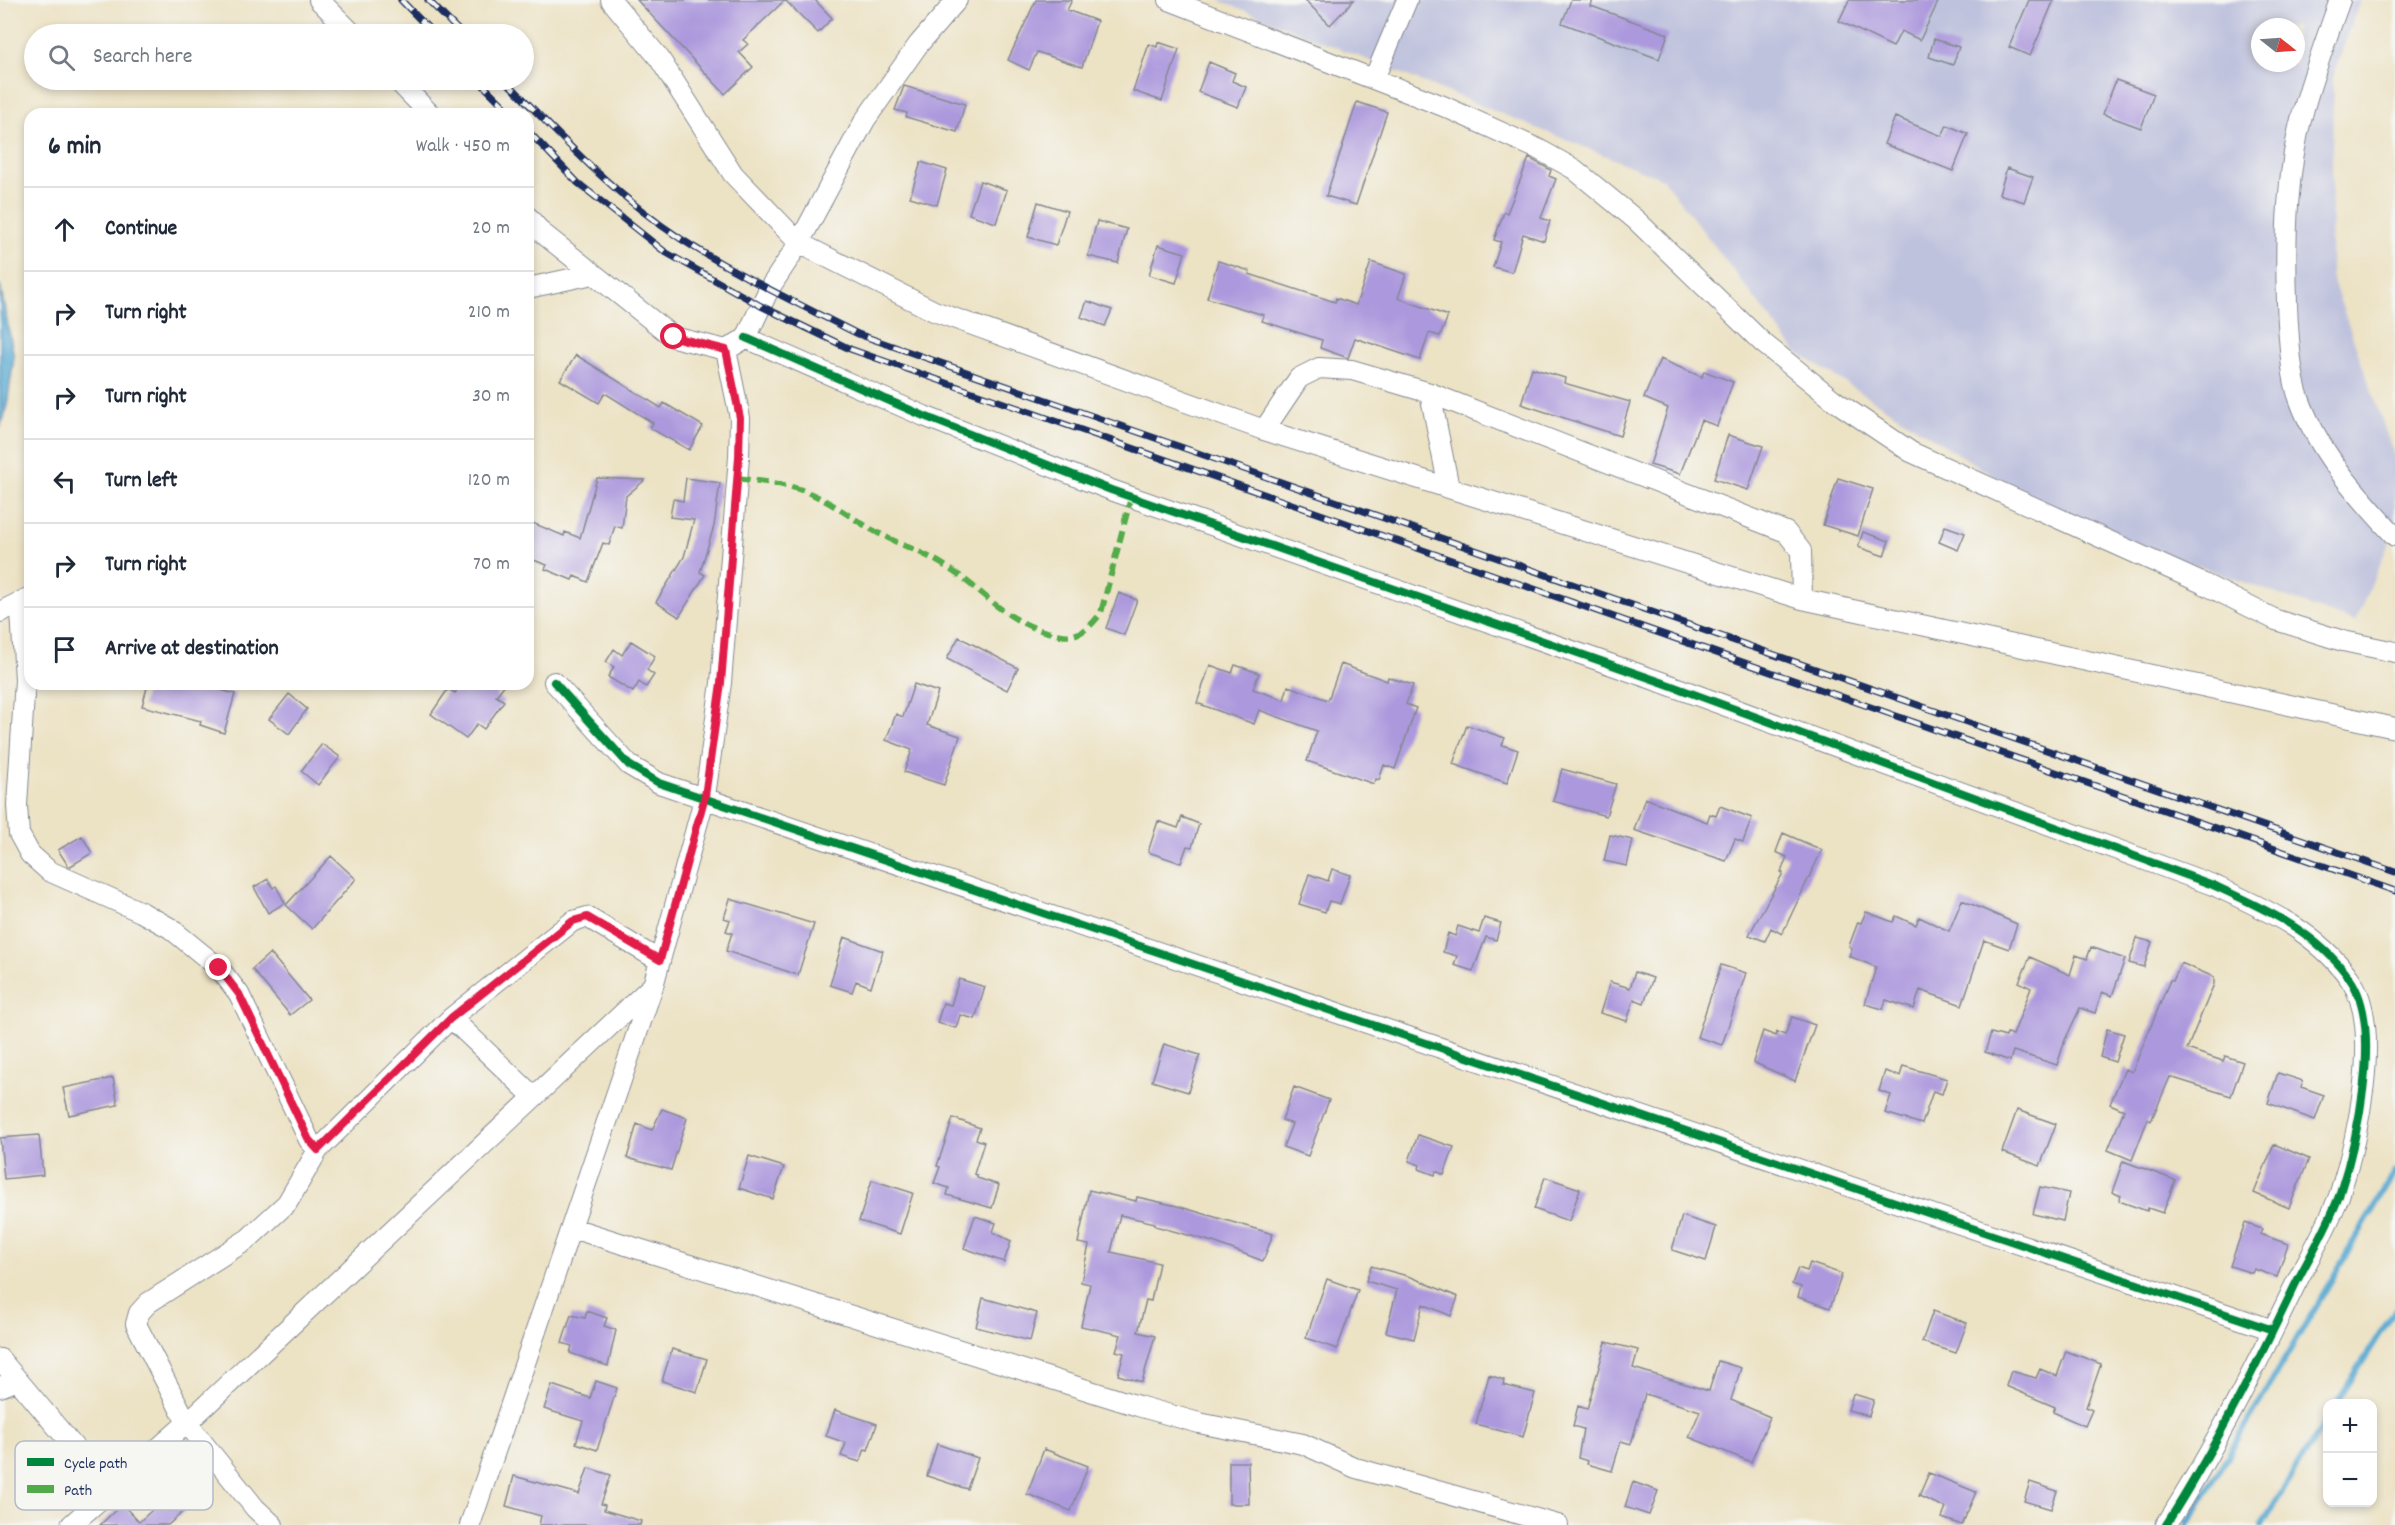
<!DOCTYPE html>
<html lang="en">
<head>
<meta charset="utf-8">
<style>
  :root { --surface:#fff; --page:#f2f2f3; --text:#1f2937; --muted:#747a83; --line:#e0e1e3 }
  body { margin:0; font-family:Dekko,sans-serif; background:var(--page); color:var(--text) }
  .controls { position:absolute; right:18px; bottom:18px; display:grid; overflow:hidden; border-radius:12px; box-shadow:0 3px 9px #0003 }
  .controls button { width:54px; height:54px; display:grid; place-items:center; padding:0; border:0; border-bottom:2px solid var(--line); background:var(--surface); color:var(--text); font:30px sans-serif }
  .compass { position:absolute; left:2251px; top:18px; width:54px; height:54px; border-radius:50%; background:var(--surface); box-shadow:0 3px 9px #0003; rotate:107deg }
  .stop { position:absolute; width:18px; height:18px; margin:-14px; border:4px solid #e11d48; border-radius:50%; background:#fff }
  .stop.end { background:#e11d48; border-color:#fff; box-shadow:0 2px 6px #0008 }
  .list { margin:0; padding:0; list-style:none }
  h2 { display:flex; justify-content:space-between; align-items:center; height:78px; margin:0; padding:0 24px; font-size:26px }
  h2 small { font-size:20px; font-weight:400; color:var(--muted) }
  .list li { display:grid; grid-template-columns:39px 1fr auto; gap:18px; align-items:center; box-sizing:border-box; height:84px; padding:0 24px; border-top:2px solid var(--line) }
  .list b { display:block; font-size:22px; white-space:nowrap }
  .list em { font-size:20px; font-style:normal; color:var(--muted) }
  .icon { flex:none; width:33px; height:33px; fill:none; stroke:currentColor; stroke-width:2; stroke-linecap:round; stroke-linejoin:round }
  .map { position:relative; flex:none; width:2395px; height:1525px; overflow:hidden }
  .search { position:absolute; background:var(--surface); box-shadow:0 3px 9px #0003; left:24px; top:24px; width:510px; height:66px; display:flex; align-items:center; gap:15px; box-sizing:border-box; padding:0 21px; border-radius:33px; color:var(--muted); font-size:22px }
  .panel { position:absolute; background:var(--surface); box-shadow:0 3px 9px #0003; left:24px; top:108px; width:510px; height:582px; border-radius:18px }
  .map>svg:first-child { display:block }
</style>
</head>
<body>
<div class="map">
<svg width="2395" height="1525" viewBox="0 0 2395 1525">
  <rect width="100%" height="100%" fill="#f6f6f2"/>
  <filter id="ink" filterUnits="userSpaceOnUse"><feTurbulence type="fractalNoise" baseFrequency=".0167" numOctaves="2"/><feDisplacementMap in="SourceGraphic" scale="12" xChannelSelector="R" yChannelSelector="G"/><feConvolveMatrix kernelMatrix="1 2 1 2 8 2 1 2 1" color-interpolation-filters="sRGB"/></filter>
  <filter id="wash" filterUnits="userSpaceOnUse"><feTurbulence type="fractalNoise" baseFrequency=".008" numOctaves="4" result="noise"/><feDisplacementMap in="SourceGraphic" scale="24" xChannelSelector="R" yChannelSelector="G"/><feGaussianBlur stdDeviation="1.35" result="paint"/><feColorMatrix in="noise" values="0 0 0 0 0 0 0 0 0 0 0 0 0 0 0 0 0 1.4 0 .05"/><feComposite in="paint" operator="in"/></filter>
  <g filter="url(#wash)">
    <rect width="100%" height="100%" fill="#ece2c4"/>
    <!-- industrial -->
    <path fill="#bfc2dd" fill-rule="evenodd" d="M1219,0H2360L2333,76L2331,275L2395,458V529L2355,622L2056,515L1796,352L1663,179ZM2260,27H2296V63H2260Z"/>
    <!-- water -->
    <path fill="#57a9d2" stroke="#396c98" stroke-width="1.5" d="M0,285L14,357L7,405L0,428Z"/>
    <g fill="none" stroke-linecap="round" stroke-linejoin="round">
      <!-- stream -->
      <path stroke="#57a9d2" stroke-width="6" d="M2336,1404L2395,1310
        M2187,1525L2395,1172
        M2262,1525L2328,1416"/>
    </g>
    <g id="blocks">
      <!-- building -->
      <path fill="#ac98dd" d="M637,0H815L832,18L818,33L785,0L743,40L748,44L739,52L753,67L725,94Z
        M1036,0H1072L1067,10L1097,21L1082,67L1037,52L1029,70L1008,60Z
        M1305,0H1354L1330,25Z
        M1571,0H1593L1591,6L1668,34L1659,59L1562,23Z
        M1849,0H1939L1920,40L1901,31L1893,47L1839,21Z
        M2029,0H2054L2030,56L2009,47Z
        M1934,39L1959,47L1953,65L1929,57Z
        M1158,42L1179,49L1162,101L1133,91L1149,44L1157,47Z
        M1209,62L1235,73L1232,81L1246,87L1238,107L1198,92Z
        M2116,80L2154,94L2141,128L2103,114Z
        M904,86L965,104L957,132L906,117L907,113L895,110Z
        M1357,102L1387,112L1356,205L1326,196Z
        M1895,117L1942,136L1947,125L1968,134L1953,171L1884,144Z
        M1529,158L1551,170L1549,176L1556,179L1541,218L1550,221L1544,241L1523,234L1512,272L1493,267L1501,242L1494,240L1504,212L1507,213Z
        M921,162L947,170L937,205L910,197Z
        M2007,168L2033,177L2024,202L1999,194Z
        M980,181L1007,190L996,223L969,214Z
        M1038,202L1067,211L1056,245L1028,237Z
        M1097,221L1127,229L1118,263L1088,256Z
        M1158,245L1185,253L1176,283L1149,275Z
        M1218,261L1250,271L1249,274L1335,302L1336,298L1356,305L1371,262L1406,274L1398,298L1448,316L1440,336L1429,333L1420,360L1355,338L1348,358L1320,348L1322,340L1262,321L1264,315L1207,298Z
        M1087,301L1112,310L1105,326L1081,317Z
        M576,355L661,408L664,403L703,426L689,450L650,428L653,423L605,393L599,403L560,380Z
        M1660,359L1702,377L1704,371L1733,382L1717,426L1701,420L1680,474L1650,465L1668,408L1644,398Z
        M1532,368L1565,378L1564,383L1630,402L1620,436L1521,404Z
        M1728,435L1763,446L1748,490L1714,479Z
        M597,478L645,480L626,496L622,528L615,526L609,545L603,543L588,582L574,576L572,580L545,569L547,565L528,558V521L564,536L565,532L580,538Z
        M686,478L720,483L714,526L700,572L705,575L679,617L656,602L684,557L694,520L670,517L673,499L683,501Z
        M1838,478L1873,489L1858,536L1823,525Z
        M1945,526L1965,533L1958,550L1939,542Z
        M1863,532L1889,541L1884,556L1858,547Z
        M1119,593L1137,600L1124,635L1106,628Z
        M959,637L1018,668L1007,690L947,659Z
        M631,641L655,656L647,670L654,675L646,687L639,682L633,692L608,677L614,667L606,662L614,649L622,655Z
        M1341,664L1387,681L1388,677L1413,685L1406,704L1416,708L1395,769L1384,765L1379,780L1376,779L1374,784L1307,761L1317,731L1259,710L1254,724L1197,703L1210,665L1232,673L1235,665L1259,673L1253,689L1284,700L1288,686L1328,700Z
        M148,684H215L214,688L235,694L224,733L200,725L201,721L142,706Z
        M461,684H505L496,696L504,701L484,729L477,724L466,739L431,714L448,689L455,693Z
        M914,684L938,692L927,725L960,736L944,785L904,772L912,750L886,740L896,714L903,717Z
        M289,694L307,709L289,734L269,719Z
        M1467,725L1505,738L1502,745L1518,750L1507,783L1453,764Z
        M322,744L340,757L318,785L301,771Z
        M1562,769L1616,784L1606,816L1553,801Z
        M1645,798L1707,822L1710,814L1716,816L1720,806L1752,818L1743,842L1735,839L1726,861L1634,830Z
        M1182,817L1199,824L1192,847L1187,846L1181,863L1148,852L1158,821L1178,828Z
        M1783,833L1822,850L1782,934L1771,928L1765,941L1749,935L1783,873L1781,872L1787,857L1776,852Z
        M1610,835L1633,840L1627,866L1604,861Z
        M82,836L92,853L69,867L58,850Z
        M331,856L356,879L312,929L286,905Z
        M1332,869L1350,875L1340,904L1329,901L1325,912L1299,904L1309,874L1328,881Z
        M268,879L273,888L276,886L285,903L268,913L254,887Z
        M730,899L814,924L798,975L726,951L732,933L726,931L730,920L724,918Z
        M1962,900L2017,924L2009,949L1984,940L1962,1005L1920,990L1914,1009L1886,1000L1883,1009L1865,1004L1876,967L1849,956L1852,948L1849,946L1858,922L1861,923L1866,912L1893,922L1896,916L1916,925L1919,917L1949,931Z
        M1484,918L1501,923L1496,940L1486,937L1473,971L1454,965L1457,956L1443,952L1448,933L1455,936L1458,926L1479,933Z
        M844,937L883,951L871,987L856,981L852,992L830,985Z
        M2137,938L2152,942L2144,967L2129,963Z
        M2091,947L2125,959L2112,996L2102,992L2095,1013L2080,1008L2065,1040L2057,1065L2013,1051L2010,1061L1985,1052L1991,1033L2006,1037L2007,1033L2013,1035L2031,988L2019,982L2030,957L2070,975L2076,955L2087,959Z
        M270,953L309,1000L290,1015L252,969Z
        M2181,963L2214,977V984L2187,1049L2223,1061L2225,1056L2243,1062L2231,1096L2170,1077L2151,1121L2148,1119L2132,1160L2108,1150L2124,1110L2110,1104L2125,1069L2132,1072L2170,980L2173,981Z
        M1721,965L1746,973L1722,1045L1697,1037Z
        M1635,972L1653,978L1644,1003L1634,999L1627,1021L1600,1013L1610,982L1630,988Z
        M959,979L985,987L975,1019L960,1015L956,1028L937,1023L943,1003L951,1005Z
        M1792,1017L1815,1025L1795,1081L1753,1062L1763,1031L1776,1036L1777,1032L1785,1035Z
        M2107,1029L2124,1034L2115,1062L2100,1057Z
        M1164,1044L1200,1055L1188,1092L1152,1081Z
        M1903,1066L1947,1079L1942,1094L1933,1091L1922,1124L1885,1113L1891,1095L1879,1091L1885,1071L1900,1076Z
        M2278,1073L2303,1081L2301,1087L2324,1095L2315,1120L2268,1103Z
        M113,1078L118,1105L69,1115L63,1088Z
        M1294,1087L1329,1100L1308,1156L1283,1147L1292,1124L1282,1120Z
        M662,1109L687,1118L671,1170L627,1158L637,1124L652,1130Z
        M2017,1110L2056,1124L2040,1166L2002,1152Z
        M953,1118L980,1128L976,1139L984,1142L974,1174L977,1175V1178L999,1185L992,1208L947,1195L949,1188L934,1183L940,1167L937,1166Z
        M39,1135L43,1175L4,1179L0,1138Z
        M1418,1135L1454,1147L1444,1175L1436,1171L1435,1175L1419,1169L1420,1165L1409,1161Z
        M2274,1144L2309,1159L2289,1208L2254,1193Z
        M749,1156L784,1167L773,1199L739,1188Z
        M2123,1161L2175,1180L2163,1213L2148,1208L2147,1211L2119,1201L2121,1196L2112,1192Z
        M1545,1177L1580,1189L1569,1221L1534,1209Z
        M872,1180L913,1193L900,1234L859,1221Z
        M2040,1187L2069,1193L2063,1221L2033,1214Z
        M1089,1190L1136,1201L1137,1197L1177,1206L1273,1234L1263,1261L1213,1242L1155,1226V1223L1120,1215L1111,1252L1159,1263L1151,1301L1146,1300L1138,1332L1155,1336L1142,1382L1118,1375L1124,1353L1116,1351L1121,1335L1081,1326L1090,1284L1081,1282L1089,1245L1078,1243Z
        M975,1216L996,1223L993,1232L1011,1241L1004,1262L964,1248Z
        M1682,1216L1716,1227L1706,1261L1672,1250Z
        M2245,1223L2262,1229L2260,1234L2288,1244L2277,1277L2254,1269L2252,1273L2230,1266Z
        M1810,1263L1842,1274L1830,1308L1798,1297L1801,1287L1792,1284L1798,1268L1807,1271Z
        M1371,1266L1411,1277L1458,1297L1451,1316L1423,1304L1414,1339L1386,1332L1397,1290L1366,1281Z
        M1327,1279L1358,1290L1337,1349L1306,1338Z
        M983,1298L1037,1313L1030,1341L976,1327Z
        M587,1311L607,1318L604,1326L616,1330L608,1366L570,1353L572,1346L562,1343L571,1315L585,1318Z
        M1933,1311L1967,1323L1956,1353L1922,1342Z
        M1606,1342L1638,1350L1633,1368L1709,1391L1718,1361L1741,1368L1731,1400L1770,1417L1751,1462L1689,1437L1700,1411L1645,1394L1631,1444L1621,1441L1612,1471L1587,1464L1588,1461L1578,1458L1583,1429L1573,1426L1578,1406L1587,1409Z
        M672,1349L707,1359L697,1392L662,1381Z
        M2066,1351L2101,1364L2086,1407L2092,1410L2085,1426L2053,1412L2055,1407L2006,1386L2011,1371L2036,1378L2040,1369L2057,1376Z
        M1489,1375L1504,1380L1503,1385L1535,1393L1523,1437L1476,1424Z
        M596,1381L617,1388L597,1450L576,1443L583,1421L544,1409L552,1385L590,1398Z
        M1853,1394L1874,1400L1869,1416L1848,1410Z
        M835,1410L877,1424L868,1450L865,1449L860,1462L841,1456L846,1443L826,1436Z
        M937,1444L978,1458L967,1489L927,1476Z
        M1044,1449L1088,1466L1071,1511L1027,1494Z
        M1229,1462H1248L1249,1504H1229Z
        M185,1468L207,1491L168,1525H100L122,1504L139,1522L173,1491L168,1485Z
        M588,1468L611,1475L601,1504L605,1505L604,1510L641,1521L640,1525H539L541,1516L506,1506L514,1476L579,1494Z
        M1929,1473L1976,1492L1962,1525L1942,1518L1946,1508L1919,1496Z
        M1633,1482L1658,1491L1649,1515L1625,1507Z
        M2030,1482L2057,1491L2051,1509L2024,1501Z"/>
    </g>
  </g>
  <g filter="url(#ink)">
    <use href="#blocks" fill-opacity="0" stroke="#848891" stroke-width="1.5"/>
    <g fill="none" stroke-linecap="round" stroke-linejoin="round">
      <!-- minor casing -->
      <g stroke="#848891" stroke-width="22">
        <path id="minor" d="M319,0L353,34
          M611,0L659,58L733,174L799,243L934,311L1264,430L1802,599L2395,728
          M1169,0L1443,106L1538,149L1574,169L1636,220L1763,343L1835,401L1911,452L2202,583L2276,620L2343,641L2395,652
          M2340,0C2327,36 2314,72 2304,108C2286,171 2285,239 2287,303C2288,329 2290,375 2299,398C2318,452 2357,495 2395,536
          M1374,79L1407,0
          M397,80L430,114
          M528,217L541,232L673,337L726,350L746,338L769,289L799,243L865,120L918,45L957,0
          M528,288L593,274
          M746,338L924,416L1111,490L1661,682L2213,885C2265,909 2316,931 2350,979C2384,1027 2356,1144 2339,1196C2328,1226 2310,1256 2295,1285C2256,1366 2214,1450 2166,1525
          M1430,393L1449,488
          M1264,430L1299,378L1319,368L1352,370L1430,393L1786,532L1801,551L1802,599
          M25,601L21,611L25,680L17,805L19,834L30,854L49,871L141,912L170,928L219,968L239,994L309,1140L318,1150
          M0,612L30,597
          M554,682L629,765L659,783L2273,1330
          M451,1018L534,1097
          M572,1228L1138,1406L1199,1423L1303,1444L1356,1468L1558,1525
          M0,1359L109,1489
          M0,1387L18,1380
          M71,1525L187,1423L651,987
          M273,1525L255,1508L187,1423L136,1324L139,1313L148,1303L248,1239L287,1203L318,1150L451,1018L573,921L587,917L660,961
          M470,1525L653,986L705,796L721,683L739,457L740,418L726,350"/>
      </g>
      <!-- minor -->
      <use href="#minor" stroke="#fff" stroke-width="20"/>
      <!-- rail casing -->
      <g stroke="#1b2f5e" stroke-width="7">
        <path id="rail" d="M401,0L434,34
          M428,0L462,34
          M478,80L512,114
          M505,80C560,136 614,195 681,239C737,275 799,304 858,334L2395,872
          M528,131L578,183L665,252L761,306L850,349L2395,891"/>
      </g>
      <!-- rail -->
      <use href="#rail" stroke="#f6f6f2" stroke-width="4.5" stroke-dasharray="14" stroke-linecap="butt"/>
      <!-- quiet -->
      <path stroke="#52ab49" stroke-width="6" stroke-dasharray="12 6" stroke-linecap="butt" d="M738,478C761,482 787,483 809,493C834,503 855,521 880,534C901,545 925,553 945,566C987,592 1006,626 1061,635C1080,638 1090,627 1101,613L1131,497"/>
      <!-- cycleway casing -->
      <g stroke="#f6f6f2" stroke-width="11">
        <path id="cycleway" d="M746,338L924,416L1111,490L1661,682L2213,885C2265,909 2316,931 2350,979C2384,1027 2356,1144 2339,1196C2328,1226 2310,1256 2295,1285C2256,1366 2214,1450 2166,1525
          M554,682L629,765L659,783L2273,1330"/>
      </g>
      <!-- cycleway -->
      <use href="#cycleway" stroke="#00873e" stroke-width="8"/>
    </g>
  </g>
  <g fill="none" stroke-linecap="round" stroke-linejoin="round" filter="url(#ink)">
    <!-- route -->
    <path stroke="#e11d48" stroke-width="8" d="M219,968L239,994L309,1140L318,1150L451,1018L573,921L587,917L660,960L705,796L721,683L739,457L740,418L726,350L674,337"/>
  </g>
  <!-- legend -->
  <rect x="15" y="1441" width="198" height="69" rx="9" fill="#f6f6f2" stroke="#b4bac6" stroke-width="1.5"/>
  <rect x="27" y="1458" width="27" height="8" fill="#00873e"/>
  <rect x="27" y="1485" width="27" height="8" fill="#52ab49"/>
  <g font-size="16" fill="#1b2f5e">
    <text x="64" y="1468">Cycle path</text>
    <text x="64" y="1495">Path</text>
  </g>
</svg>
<div class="controls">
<button>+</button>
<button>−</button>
</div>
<svg class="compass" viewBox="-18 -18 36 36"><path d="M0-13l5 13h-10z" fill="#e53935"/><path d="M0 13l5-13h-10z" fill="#747a83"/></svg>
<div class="stop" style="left:674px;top:337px"></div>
<div class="stop end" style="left:219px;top:968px"></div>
<div class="search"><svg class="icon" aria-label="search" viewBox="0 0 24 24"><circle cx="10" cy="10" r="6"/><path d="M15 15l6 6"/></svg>Search here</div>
<section class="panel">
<h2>6 min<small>Walk · 450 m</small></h2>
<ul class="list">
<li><svg class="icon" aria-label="ahead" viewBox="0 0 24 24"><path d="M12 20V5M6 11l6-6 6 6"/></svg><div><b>Continue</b></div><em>20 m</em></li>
<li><svg class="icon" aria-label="right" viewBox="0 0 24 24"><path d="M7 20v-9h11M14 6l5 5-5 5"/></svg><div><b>Turn right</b></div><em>210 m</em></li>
<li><svg class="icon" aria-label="right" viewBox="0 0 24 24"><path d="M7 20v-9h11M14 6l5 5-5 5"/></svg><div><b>Turn right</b></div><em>30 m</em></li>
<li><svg class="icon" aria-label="left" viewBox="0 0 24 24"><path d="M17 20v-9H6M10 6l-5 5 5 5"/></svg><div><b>Turn left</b></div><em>120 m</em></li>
<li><svg class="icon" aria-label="right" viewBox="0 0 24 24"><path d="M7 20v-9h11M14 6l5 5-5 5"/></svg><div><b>Turn right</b></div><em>70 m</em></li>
<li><svg class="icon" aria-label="arrive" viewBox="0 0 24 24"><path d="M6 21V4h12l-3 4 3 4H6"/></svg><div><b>Arrive at destination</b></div></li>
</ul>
</section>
</div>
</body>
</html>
